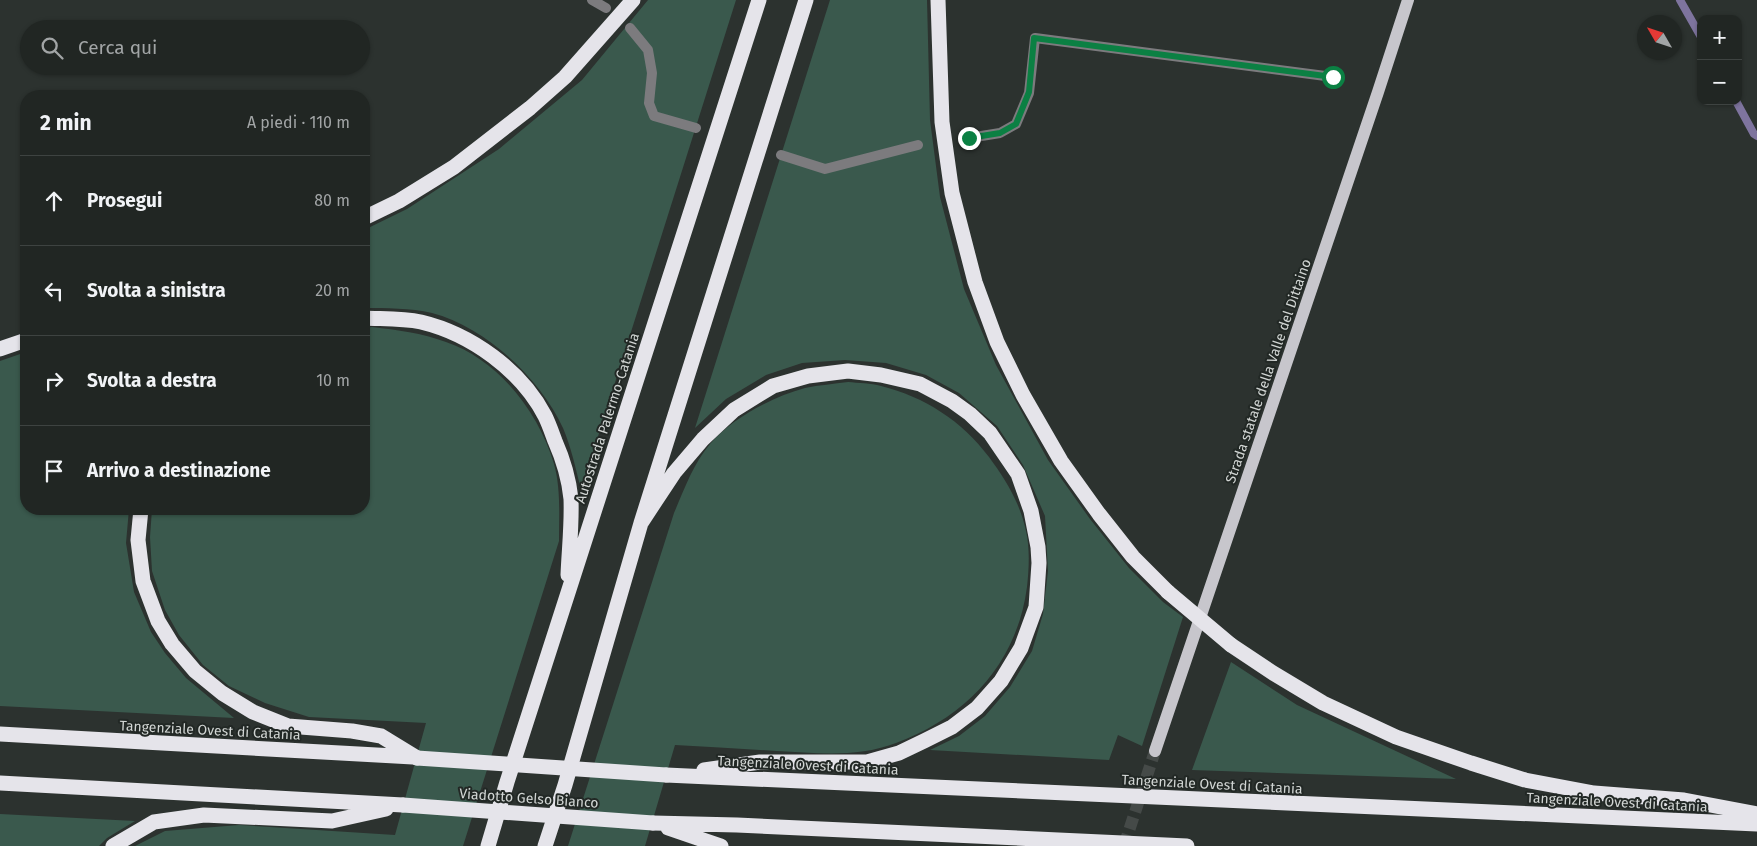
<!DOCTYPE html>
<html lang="it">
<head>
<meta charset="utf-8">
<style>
  :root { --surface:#212623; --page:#292e2b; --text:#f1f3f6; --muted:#a2a5a6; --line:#3e4341 }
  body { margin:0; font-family:"Fira Sans",sans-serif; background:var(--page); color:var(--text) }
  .controls { position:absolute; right:15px; top:15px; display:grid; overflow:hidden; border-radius:10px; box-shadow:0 1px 4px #0004 }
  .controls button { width:45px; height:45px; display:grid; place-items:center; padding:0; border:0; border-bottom:1px solid var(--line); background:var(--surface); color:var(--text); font:25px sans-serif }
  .compass { position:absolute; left:1637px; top:15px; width:45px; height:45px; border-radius:50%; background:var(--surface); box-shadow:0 1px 4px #0004; rotate:309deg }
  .stop { position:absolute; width:15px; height:15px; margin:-11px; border:4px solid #0b8043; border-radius:50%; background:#fff }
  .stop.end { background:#0b8043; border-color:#fff; box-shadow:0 1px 5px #0008 }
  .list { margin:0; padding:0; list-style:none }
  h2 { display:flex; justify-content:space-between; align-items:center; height:65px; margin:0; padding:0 20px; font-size:21px }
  h2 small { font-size:16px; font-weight:400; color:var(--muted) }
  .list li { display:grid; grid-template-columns:32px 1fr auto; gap:15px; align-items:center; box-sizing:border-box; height:90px; padding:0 20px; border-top:1px solid var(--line) }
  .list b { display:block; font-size:19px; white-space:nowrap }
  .list em { font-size:16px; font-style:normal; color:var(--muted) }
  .icon { flex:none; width:28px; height:28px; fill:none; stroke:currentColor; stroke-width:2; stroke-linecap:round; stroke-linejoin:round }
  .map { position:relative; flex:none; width:1757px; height:846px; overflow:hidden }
  .search { position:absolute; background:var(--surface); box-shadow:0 1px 4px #0004; left:20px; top:20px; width:350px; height:55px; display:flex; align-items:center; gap:12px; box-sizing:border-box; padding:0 18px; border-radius:28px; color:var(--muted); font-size:19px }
  .panel { position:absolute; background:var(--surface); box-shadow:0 1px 4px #0004; left:20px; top:90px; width:350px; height:425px; border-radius:20px }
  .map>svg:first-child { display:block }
</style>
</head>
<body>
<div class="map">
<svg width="1757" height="846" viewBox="0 0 1757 846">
  <rect width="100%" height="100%" fill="#2c322f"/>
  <!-- green -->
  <path fill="#3a594d" d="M648,0H736L581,490C576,469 571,447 563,428C540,378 485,327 432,313C410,308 386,308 364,308V230L407,209L499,149L582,80Z
    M830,0H927L930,120L940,197L964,289L996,365L1048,460L1090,519L1129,568L1163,602L1183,617L1142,746L1118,735L1109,760L930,750L959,736L985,716L1010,687L1032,651L1043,614L1048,571L1045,516L1023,465L997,426L959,393L926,375L886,363L845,360L802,363L766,375L726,399L695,428Z
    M372,327C397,330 422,333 446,342C499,360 539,413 554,464C561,489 559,516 559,541L463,846H135L165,831L239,825L395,835L426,723L309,717L265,703L229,686L203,665L179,635L165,610L152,571L150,537L152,509H364V328Z
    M26,352V509H129L126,543L134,592L151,632L165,653L186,678L234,718L0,706V361Z
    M848,382C858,383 871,383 881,386C925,397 962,421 989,457C1006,480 1020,503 1026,531C1030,548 1029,569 1027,587C1017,663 967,717 896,743C857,758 817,753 777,751C743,749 709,747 675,745L645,846H568L674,513C684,490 693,464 710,444C732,418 772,397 805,388C819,385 834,384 848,382Z
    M1231,662L1297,705L1456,779L1192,770Z
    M0,814L135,821L107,838L99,846H0Z"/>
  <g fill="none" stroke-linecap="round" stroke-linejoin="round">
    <!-- stream -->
    <path stroke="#7e749e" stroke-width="8" d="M1680,0L1701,37
      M1736,101L1754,134L1757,136"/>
    <!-- primary-tunnel -->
    <path stroke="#454a48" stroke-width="12" stroke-dasharray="12 6" stroke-linecap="butt" d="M1124,846L1155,751"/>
    <!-- service -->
    <path stroke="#7c7b7e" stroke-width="10" d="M592,0L606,8
      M630,28L648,50L652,73L649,103L654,116L696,128
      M969,138L1000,133L1016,124L1029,93L1035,38L1333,77
      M781,155L825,169L918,145"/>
    <!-- primary -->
    <path stroke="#c7c6cc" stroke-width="12" d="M1155,751L1378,92L1408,0"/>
    <!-- motorway -->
    <path stroke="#e5e4ea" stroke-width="15" d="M938,0L942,122L952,193L975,282L997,342L1023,395L1061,461L1099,514L1133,557L1168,592
      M364,218L399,201L454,167L530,108L565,77L633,0
      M364,318C382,319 402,318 421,322C471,334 521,370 545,416C549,424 552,433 555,441C563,459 569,479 571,499C572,525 569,550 568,575
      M0,349L26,340
      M141,509L138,540L143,581L158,621L172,644L195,671L222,693L253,712L288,726L352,731L381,736L417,758
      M641,523L674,473L703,439L734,410L773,386L808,376L848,371L881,375L920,384L952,401L970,414L990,433L1018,474L1031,511L1038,547L1039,563L1036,607L1021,648L1001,681L977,708L952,727L924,741L899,753L867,762H760L704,770
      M1231,645L1273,673L1323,703L1396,737L1471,763L1525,780L1594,793L1684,800L1757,814
      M0,734L413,757
      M666,775L1757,824
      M0,783L403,805
      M653,823L737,825L1187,846
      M668,828L721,846
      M113,846L154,822L204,815L332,821L386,809
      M488,846L507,782L759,0
      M545,846L565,785L641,523L806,0"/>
    <!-- motorway-bridge -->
    <path stroke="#e5e4ea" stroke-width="15" d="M1168,592L1231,645
      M417,758L666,775
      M403,805L653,823"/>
  </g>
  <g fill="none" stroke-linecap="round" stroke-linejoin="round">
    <!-- route -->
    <path stroke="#0b8043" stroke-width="6" d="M969,138L1000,133L1016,124L1029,92L1034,38L1333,77"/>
  </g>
  <g text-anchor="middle" stroke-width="4" stroke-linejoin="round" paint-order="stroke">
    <!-- street labels -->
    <g font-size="14" fill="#d1d5d3" stroke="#222825">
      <text transform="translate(1268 371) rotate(-71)" y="5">Strada statale della Valle del Dittaino</text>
      <text transform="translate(607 418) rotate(-72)" y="5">Autostrada Palermo-Catania</text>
      <text transform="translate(210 730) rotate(3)" y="5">Tangenziale Ovest di Catania</text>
      <text transform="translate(808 765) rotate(3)" y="5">Tangenziale Ovest di Catania</text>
      <text transform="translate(1212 784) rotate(3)" y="5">Tangenziale Ovest di Catania</text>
      <text transform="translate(529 798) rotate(4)" y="5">Viadotto Gelso Bianco</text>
      <text transform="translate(1617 802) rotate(3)" y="5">Tangenziale Ovest di Catania</text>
    </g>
  </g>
</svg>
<div class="controls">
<button>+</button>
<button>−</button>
</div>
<svg class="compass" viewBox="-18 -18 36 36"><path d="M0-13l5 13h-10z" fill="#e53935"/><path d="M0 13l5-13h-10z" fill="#a2a5a6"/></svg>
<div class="stop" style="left:1333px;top:77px"></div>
<div class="stop end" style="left:969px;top:138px"></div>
<div class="search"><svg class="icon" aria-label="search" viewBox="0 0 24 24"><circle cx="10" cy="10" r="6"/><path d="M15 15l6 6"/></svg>Cerca qui</div>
<section class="panel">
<h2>2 min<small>A piedi · 110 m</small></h2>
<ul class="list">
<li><svg class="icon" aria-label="ahead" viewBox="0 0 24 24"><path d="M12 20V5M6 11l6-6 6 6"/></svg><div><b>Prosegui</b></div><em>80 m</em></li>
<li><svg class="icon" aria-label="left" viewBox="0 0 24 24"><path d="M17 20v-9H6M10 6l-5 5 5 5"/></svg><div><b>Svolta a sinistra</b></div><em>20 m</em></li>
<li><svg class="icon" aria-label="right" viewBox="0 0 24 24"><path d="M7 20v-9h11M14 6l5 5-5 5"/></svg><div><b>Svolta a destra</b></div><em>10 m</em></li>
<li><svg class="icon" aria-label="arrive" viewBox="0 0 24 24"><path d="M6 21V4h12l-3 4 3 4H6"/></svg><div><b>Arrivo a destinazione</b></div></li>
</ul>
</section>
</div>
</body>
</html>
